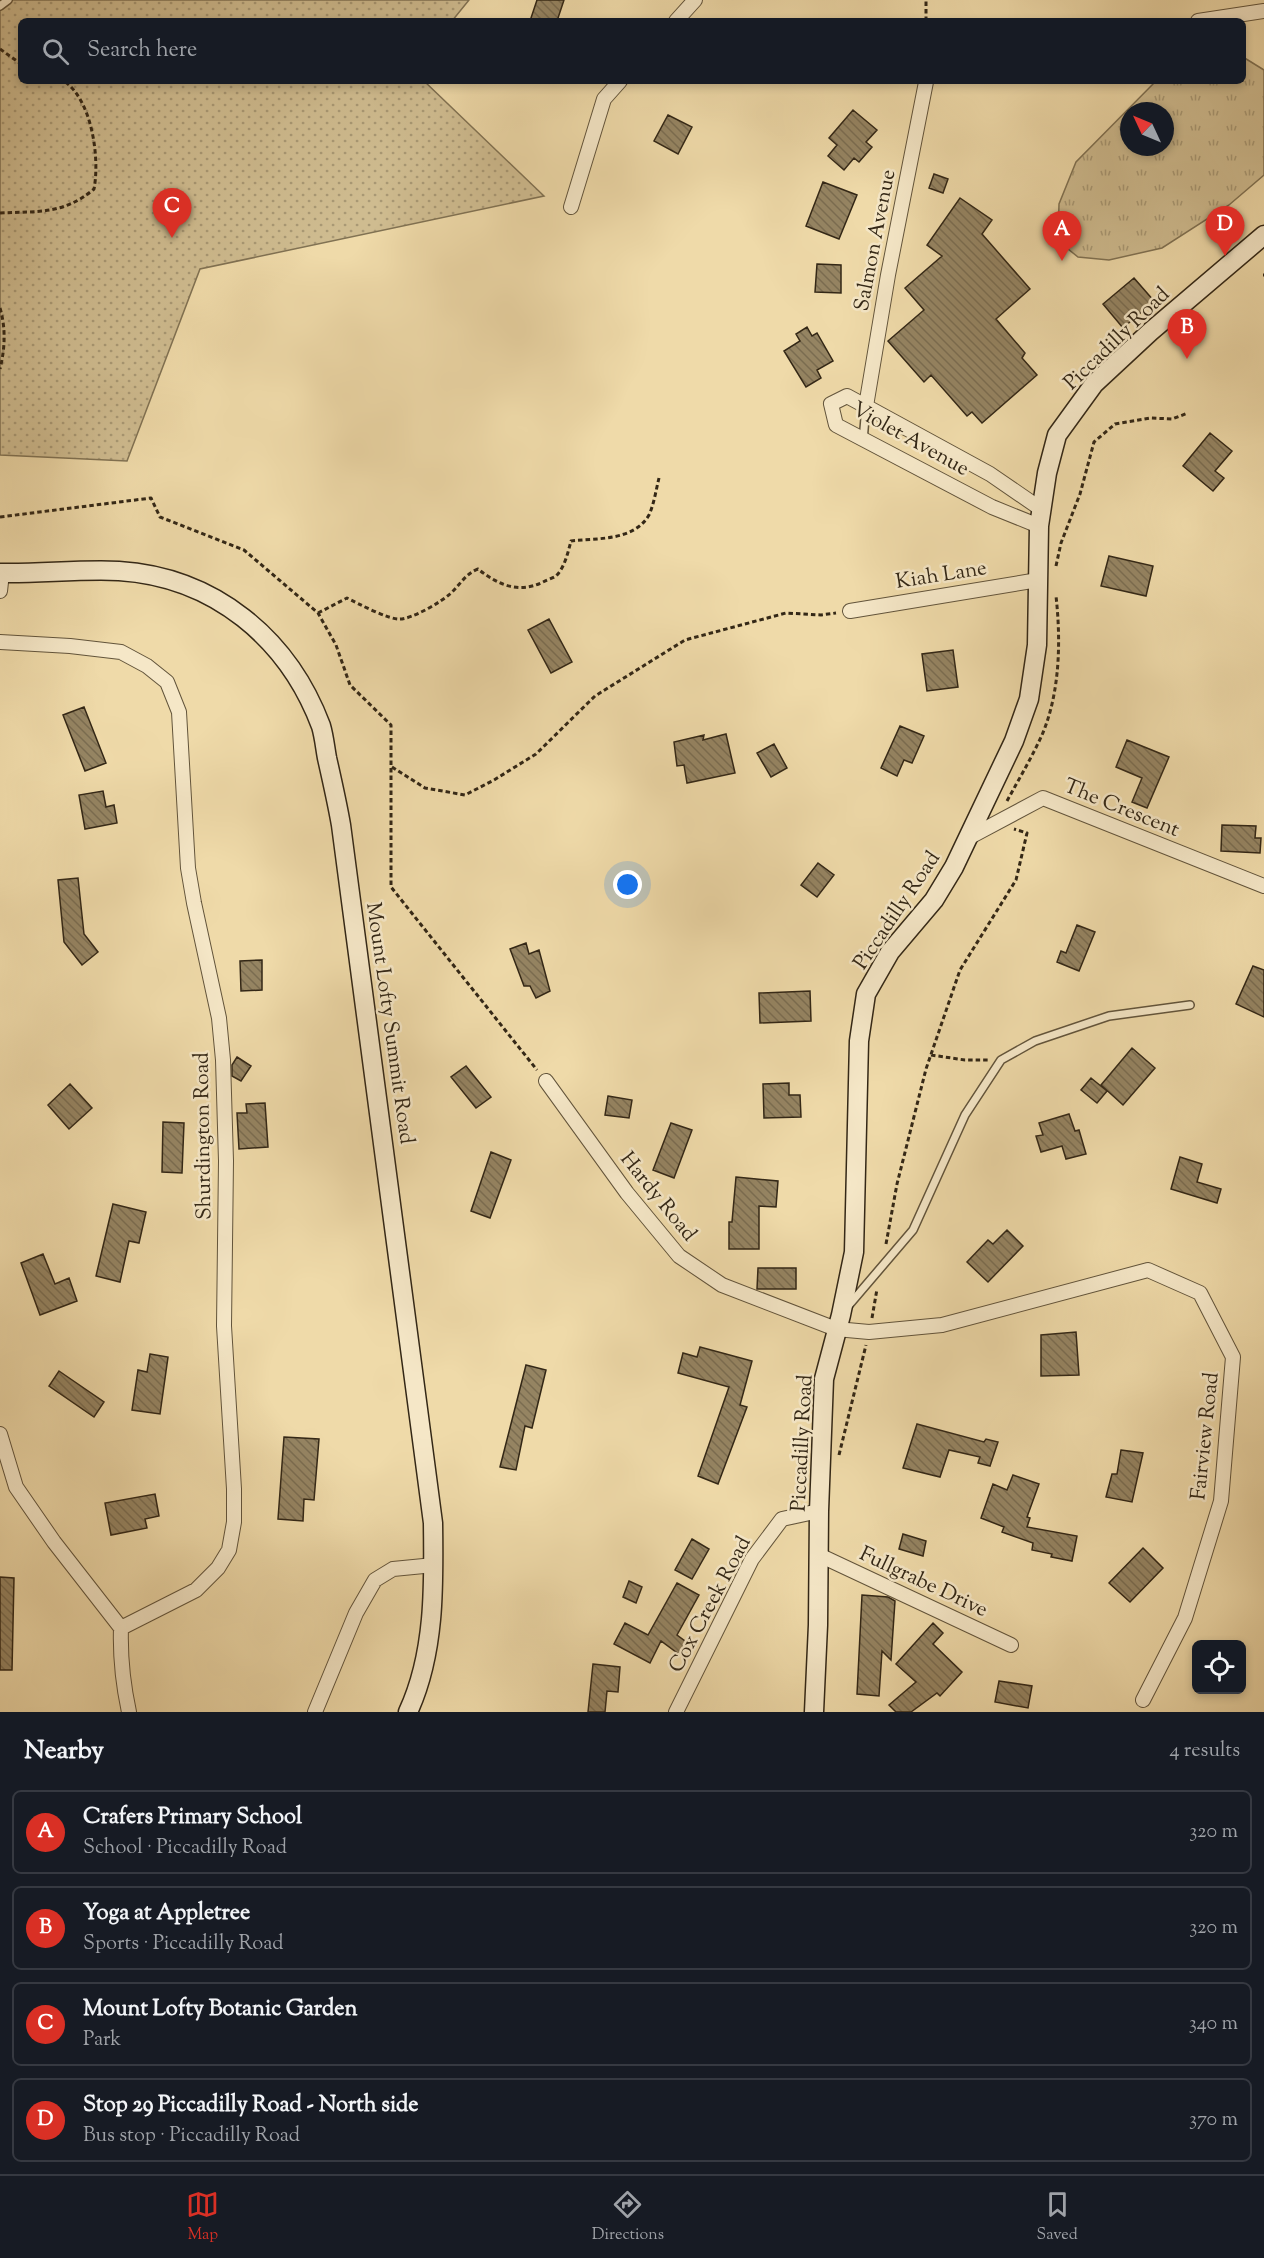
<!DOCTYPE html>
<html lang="en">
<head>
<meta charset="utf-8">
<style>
  :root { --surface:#171b24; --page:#242831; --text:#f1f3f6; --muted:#9ea1a6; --line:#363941; --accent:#d93025 }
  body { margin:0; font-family:"Sorts Mill Goudy",serif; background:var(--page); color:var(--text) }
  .controls { position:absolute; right:18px; bottom:18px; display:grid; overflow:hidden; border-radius:9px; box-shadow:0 3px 9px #0003 }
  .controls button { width:54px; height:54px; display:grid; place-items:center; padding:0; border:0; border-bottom:2px solid var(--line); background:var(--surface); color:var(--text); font:30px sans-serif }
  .compass { position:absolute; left:1120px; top:102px; width:54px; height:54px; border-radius:50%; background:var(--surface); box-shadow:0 3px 9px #0003; rotate:314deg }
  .you { position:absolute; left:628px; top:885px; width:21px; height:21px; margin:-15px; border:4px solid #fff; border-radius:50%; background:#1a73e8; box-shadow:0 0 0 9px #1a73e833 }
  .badge { display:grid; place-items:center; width:39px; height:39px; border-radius:50%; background:var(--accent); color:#fff; font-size:20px; font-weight:700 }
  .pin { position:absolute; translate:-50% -50px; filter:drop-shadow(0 2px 3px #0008) }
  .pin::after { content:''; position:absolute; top:32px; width:21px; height:18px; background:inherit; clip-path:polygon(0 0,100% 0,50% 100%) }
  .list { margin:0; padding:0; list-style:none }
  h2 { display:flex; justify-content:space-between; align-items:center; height:78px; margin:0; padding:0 24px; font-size:26px }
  h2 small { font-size:20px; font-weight:400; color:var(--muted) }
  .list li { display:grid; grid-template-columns:39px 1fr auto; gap:18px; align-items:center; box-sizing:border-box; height:84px; margin:0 12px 12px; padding:0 12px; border:2px solid var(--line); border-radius:9px }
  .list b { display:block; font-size:22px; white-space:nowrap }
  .list p { margin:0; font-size:20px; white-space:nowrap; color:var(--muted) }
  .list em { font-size:20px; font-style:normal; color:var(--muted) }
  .icon { flex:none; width:33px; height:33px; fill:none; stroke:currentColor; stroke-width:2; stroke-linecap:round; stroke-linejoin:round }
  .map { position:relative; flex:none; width:1264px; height:1712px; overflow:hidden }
  .search { position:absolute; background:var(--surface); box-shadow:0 3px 9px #0003; left:18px; right:18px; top:18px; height:66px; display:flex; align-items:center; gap:15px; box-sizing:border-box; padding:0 21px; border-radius:9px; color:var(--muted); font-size:22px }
  .sheet { height:462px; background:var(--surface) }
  nav { display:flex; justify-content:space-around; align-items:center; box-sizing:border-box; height:84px; border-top:2px solid var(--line); background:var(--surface); font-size:16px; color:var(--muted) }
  nav a { display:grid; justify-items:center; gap:3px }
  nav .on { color:var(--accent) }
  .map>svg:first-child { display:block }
</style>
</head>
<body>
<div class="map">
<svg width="1264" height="1712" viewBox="0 0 1264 1712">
  <defs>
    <pattern id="park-tufts" width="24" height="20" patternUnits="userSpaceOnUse" patternTransform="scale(1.5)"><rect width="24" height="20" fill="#cfbc90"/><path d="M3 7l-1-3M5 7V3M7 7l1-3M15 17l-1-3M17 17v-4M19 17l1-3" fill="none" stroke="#a99975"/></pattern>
    <pattern id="garden-dots" width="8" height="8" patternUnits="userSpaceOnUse" patternTransform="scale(1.5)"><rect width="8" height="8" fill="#cfbc90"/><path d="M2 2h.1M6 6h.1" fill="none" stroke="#a99975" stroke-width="1.8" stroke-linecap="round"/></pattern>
    <pattern id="building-back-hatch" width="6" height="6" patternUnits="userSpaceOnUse" patternTransform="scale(1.5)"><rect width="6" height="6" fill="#958462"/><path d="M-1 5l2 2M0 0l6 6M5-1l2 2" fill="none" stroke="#7a6c50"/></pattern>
  </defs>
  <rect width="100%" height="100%" fill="#efdaa9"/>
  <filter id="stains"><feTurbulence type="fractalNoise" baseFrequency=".00333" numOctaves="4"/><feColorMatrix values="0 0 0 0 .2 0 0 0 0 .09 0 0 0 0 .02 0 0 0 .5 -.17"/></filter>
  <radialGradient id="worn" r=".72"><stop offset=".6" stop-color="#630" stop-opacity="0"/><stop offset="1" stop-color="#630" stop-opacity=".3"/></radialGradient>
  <!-- park -->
  <path fill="url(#park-tufts)" stroke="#817253" stroke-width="1.5" fill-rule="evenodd" d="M1243,57L1264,70V175L1229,205L1162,248L1109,260L1078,257L1058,241L1059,204L1076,162L1156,81H1243ZM1129,111H1165V147H1129Z"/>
  <!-- garden -->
  <path fill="url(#garden-dots)" stroke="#817253" stroke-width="1.5" d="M0,0H469L452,21H21V81H424L544,196L200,269L127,461L0,455Z"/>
  <!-- building -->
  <path fill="url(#building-back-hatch)" stroke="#332716" stroke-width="1.5" d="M537,0H564L557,21H530Z
    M853,110L877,130L866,142L872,147L859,162L854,158L844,170L828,156L837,145L829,138Z
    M668,115L692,127L678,154L654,141Z
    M934,174L948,179L943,193L929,188Z
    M823,182L857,195L839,239L806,226Z
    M960,198L992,220L982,234L1030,289L996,319L1025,353L1022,358L1037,375L982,423L972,412L967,416L931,375L924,382L888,341L924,310L905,288L942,256L927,245Z
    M817,264L841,265V293L815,292Z
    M1134,278L1154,301L1123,328L1103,304Z
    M807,327L812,336L817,333L833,361L817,370L821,378L806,387L784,351L800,341L796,334Z
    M1210,433L1232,451L1215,471L1224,478L1213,491L1183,466Z
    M1109,556L1153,566L1146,596L1101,586Z
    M549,619L572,662L551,673L528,630Z
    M953,650L958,687L927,691L922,654Z
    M84,707L106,763L85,771L63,715Z
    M900,726L924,736L912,763L904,760L897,776L881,768Z
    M726,734L735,773L687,783L684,765L677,766L674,742L704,735L703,740Z
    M1127,740L1169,757L1147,808L1132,802L1142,778L1116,767Z
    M774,744L787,768L771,777L757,753Z
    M103,791L106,807L114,805L117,823L85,829L79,795Z
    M1222,825L1256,826L1255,838H1261L1260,853L1221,851Z
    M818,863L834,875L817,897L801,885Z
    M78,878L84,934L98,952L82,965L64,942L58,880Z
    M1077,925L1095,932L1079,971L1057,962L1061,951L1066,953Z
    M526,943L529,954L539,950L550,991L536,998L530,986H524L510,949Z
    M262,960V990L241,991L240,961Z
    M1253,966L1264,970V1017L1236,1004Z
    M810,991L811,1021L760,1023L759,993Z
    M1132,1048L1155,1068L1123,1105L1101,1085Z
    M237,1057L251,1066L241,1081L232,1076V1065Z
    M466,1066L491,1097L476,1108L451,1077Z
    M1091,1078L1107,1091L1097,1103L1081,1090Z
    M789,1083V1095H800L801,1117L764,1118L763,1084Z
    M70,1084L92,1108L69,1129L48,1105Z
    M608,1096L632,1100L629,1118L605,1115Z
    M265,1103L268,1147L239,1149L237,1113H247L246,1104Z
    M1069,1114L1075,1131L1079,1130L1086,1154L1066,1159L1062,1146L1041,1152L1036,1136L1043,1135L1039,1123Z
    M163,1122L184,1123L182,1173L162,1172Z
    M671,1123L692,1130L674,1178L653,1170Z
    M491,1152L511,1160L490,1218L471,1211Z
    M1180,1157L1202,1164L1197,1182L1221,1189L1217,1203L1171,1189Z
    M736,1177L778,1181L776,1207L759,1206V1249H729V1222H732Z
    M113,1204L146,1212L139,1243L129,1241L120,1282L96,1276Z
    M1007,1230L1023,1246L988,1282L967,1262L988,1240L993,1244Z
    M43,1254L55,1284L69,1278L77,1301L40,1315L21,1263Z
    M758,1268H796V1289H757Z
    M1076,1332L1079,1375L1041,1376V1335Z
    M700,1347L752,1361L740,1405L747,1407L718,1484L698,1476L729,1387L678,1373L683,1353L697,1357Z
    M150,1354L168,1357L160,1414L132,1410L138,1370L147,1372Z
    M526,1365L546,1370L532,1428L525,1426L516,1470L500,1467Z
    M59,1371L104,1402L94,1417L49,1386Z
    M917,1424L984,1442L986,1439L998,1442L990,1466L978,1463L980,1457L949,1450L940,1477L903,1468Z
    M284,1437L319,1439L314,1500L304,1499L303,1521L278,1519Z
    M1121,1450L1143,1453L1132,1502L1106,1497L1112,1474H1117Z
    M1013,1475L1039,1484L1027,1517L1030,1518L1027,1527L1077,1536L1072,1561L1051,1557L1052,1554L1032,1550L1033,1543L1002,1532L1004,1527L981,1518L993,1484L1007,1490Z
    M155,1494L159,1516L145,1519L147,1528L111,1535L105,1503Z
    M903,1534L926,1541L923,1556L899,1549Z
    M692,1539L709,1549L692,1579L675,1570Z
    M1143,1548L1163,1568L1130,1602L1109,1583Z
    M0,1577L14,1578L12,1670H0Z
    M629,1581L642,1587L636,1603L623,1597Z
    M677,1583L699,1595L677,1635L689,1644L680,1655L661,1641L650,1663L614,1644L625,1623L648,1635Z
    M862,1595L888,1597L895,1601L891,1660L882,1651L879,1696L857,1694Z
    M933,1623L943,1633L933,1644L962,1672L940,1696L937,1693L911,1712H896L889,1705L916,1682L896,1664Z
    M593,1664L620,1667L618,1692L607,1691L605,1712H588Z
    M999,1681L1032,1686L1028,1708L995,1702Z"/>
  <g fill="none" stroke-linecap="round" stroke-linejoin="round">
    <!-- lane casing -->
    <g stroke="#62543b" stroke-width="10">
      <path id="lane" d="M0,6L8,0
        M863,441L866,406
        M849,1305L913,1230L965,1115L1001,1060L1035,1041L1109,1016L1190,1005"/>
    </g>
    <!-- street casing -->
    <g stroke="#62543b" stroke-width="16">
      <path id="street" d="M676,21L695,0
        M1198,21L1264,11
        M571,207L604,99L620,81
        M866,406L888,275L926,82
        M1039,526L992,507L836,425L831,404L847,396L990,474L1041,509
        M0,591L2,573
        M850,611L1038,580
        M0,642L70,646L121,652L147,666L167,682L179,712L188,868L194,903L219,1018L223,1060L226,1161L224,1326L234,1489V1522L229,1550L218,1568L196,1590L121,1628
        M968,838L1043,798L1264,886
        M546,1081L627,1193L679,1256L722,1285L836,1329L869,1332L942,1325L1148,1270L1200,1293L1233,1357L1221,1501L1185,1618L1143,1700
        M0,1434L16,1487L54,1542L121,1628
        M819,1555L1011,1645
        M121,1628C120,1657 123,1684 129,1712
        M315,1712L356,1613L375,1580L393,1569L434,1565
        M676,1712L752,1559L782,1519L819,1511"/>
    </g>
    <!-- secondary casing -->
    <g stroke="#332716" stroke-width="21">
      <path id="secondary" d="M0,573C39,574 80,569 119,571C214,577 288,638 321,726C324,736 325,747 327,758C332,780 337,802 341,825L433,1523C434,1586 435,1654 408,1712
        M814,1712L818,1625L819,1511L824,1379L841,1315L854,1252L859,1041L866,994L890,952L934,900L954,867L1014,741L1029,699L1037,645L1039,526L1047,473L1057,435L1094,384L1150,332L1264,235"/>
    </g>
    <!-- path -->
    <path stroke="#332716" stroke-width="3" stroke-dasharray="4.5 3" stroke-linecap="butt" d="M926,21V0
      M0,49L21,64
      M0,213C38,211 63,215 94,189C100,158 92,100 64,81
      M1263,275H1264
      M0,308C6,329 5,348 0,369
      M0,517L151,498L160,517L244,550L318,613L336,645L350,685L391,725V887L537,1070
      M1056,566L1061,543L1080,494L1094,442L1115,424L1151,418L1172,419L1188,413
      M318,613L347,598C357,603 389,620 400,619C412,619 441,602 450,594C460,585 465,574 478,569C498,585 519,594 543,582C547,580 553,578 556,576C565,567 568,552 571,541C598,538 634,541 649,515C654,504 656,490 659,478
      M392,767L425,788L465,795L494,780L536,754L595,696L685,640L786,613L821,615L836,613
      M1007,801C1019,779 1032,757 1042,735C1060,693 1061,641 1056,596
      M931,1055L965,1060H989
      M886,1244L897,1184L926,1069L960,970L1016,880L1027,833L1014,829
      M872,1318L877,1289
      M839,1455L866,1345"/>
    <!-- lane -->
    <use href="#lane" stroke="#f5e7c7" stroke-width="7"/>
    <!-- street -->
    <use href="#street" stroke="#f5e7c7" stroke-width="14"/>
    <!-- secondary -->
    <use href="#secondary" stroke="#f5e7c7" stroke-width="18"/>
  </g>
  <g text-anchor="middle" stroke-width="5" stroke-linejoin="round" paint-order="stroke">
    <!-- street labels -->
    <g font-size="21" fill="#332716" stroke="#f5e7c7">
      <text transform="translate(874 240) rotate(-79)" y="7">Salmon Avenue</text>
      <text transform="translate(1116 338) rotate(-44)" y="7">Piccadilly Road</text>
      <text transform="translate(911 438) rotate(29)" y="7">Violet Avenue</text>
      <text transform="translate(941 574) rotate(-9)" y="7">Kiah Lane</text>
      <text transform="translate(1122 807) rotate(22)" y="7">The Crescent</text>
      <text transform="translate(896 910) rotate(-56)" y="7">Piccadilly Road</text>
      <text transform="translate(391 1023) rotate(82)" y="7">Mount Lofty Summit Road</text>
      <text transform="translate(202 1136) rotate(-91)" y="7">Shurdington Road</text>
      <text transform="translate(659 1196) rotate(51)" y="7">Hardy Road</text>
      <text transform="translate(1204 1436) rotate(-84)" y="7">Fairview Road</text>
      <text transform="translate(801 1443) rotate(-87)" y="7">Piccadilly Road</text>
      <text transform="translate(924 1581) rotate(25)" y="7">Fullgrabe Drive</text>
      <text transform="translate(709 1604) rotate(-62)" y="7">Cox Creek Road</text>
    </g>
  </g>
  <rect width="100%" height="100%" filter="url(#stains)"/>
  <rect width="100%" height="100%" fill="url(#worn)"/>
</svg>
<div class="controls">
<button><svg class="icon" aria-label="locate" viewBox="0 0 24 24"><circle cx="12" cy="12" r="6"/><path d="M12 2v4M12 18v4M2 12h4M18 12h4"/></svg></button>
</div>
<svg class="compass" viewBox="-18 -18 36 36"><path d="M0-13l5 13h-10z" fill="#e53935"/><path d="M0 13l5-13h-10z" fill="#9ea1a6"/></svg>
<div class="you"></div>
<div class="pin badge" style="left:1062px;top:261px">A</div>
<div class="pin badge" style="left:1187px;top:359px">B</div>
<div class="pin badge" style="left:172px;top:238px">C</div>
<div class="pin badge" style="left:1225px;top:256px">D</div>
<div class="search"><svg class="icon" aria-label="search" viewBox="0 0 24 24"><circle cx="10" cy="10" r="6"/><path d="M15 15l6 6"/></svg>Search here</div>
</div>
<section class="sheet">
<h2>Nearby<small>4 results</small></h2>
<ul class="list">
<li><span class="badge">A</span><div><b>Crafers Primary School</b><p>School · Piccadilly Road</p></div><em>320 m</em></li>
<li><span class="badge">B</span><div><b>Yoga at Appletree</b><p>Sports · Piccadilly Road</p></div><em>320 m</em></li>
<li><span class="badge">C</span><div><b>Mount Lofty Botanic Garden</b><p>Park</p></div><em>340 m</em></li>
<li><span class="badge">D</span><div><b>Stop 29 Piccadilly Road - North side</b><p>Bus stop · Piccadilly Road</p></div><em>370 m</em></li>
</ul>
</section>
<nav>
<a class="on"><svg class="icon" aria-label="map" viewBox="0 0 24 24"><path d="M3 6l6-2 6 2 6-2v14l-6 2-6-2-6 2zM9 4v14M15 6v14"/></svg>Map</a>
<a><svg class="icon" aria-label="directions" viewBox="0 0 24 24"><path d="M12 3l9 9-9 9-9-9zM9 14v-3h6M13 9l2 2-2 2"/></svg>Directions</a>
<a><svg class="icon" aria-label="saved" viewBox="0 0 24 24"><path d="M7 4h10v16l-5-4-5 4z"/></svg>Saved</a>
</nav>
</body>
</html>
